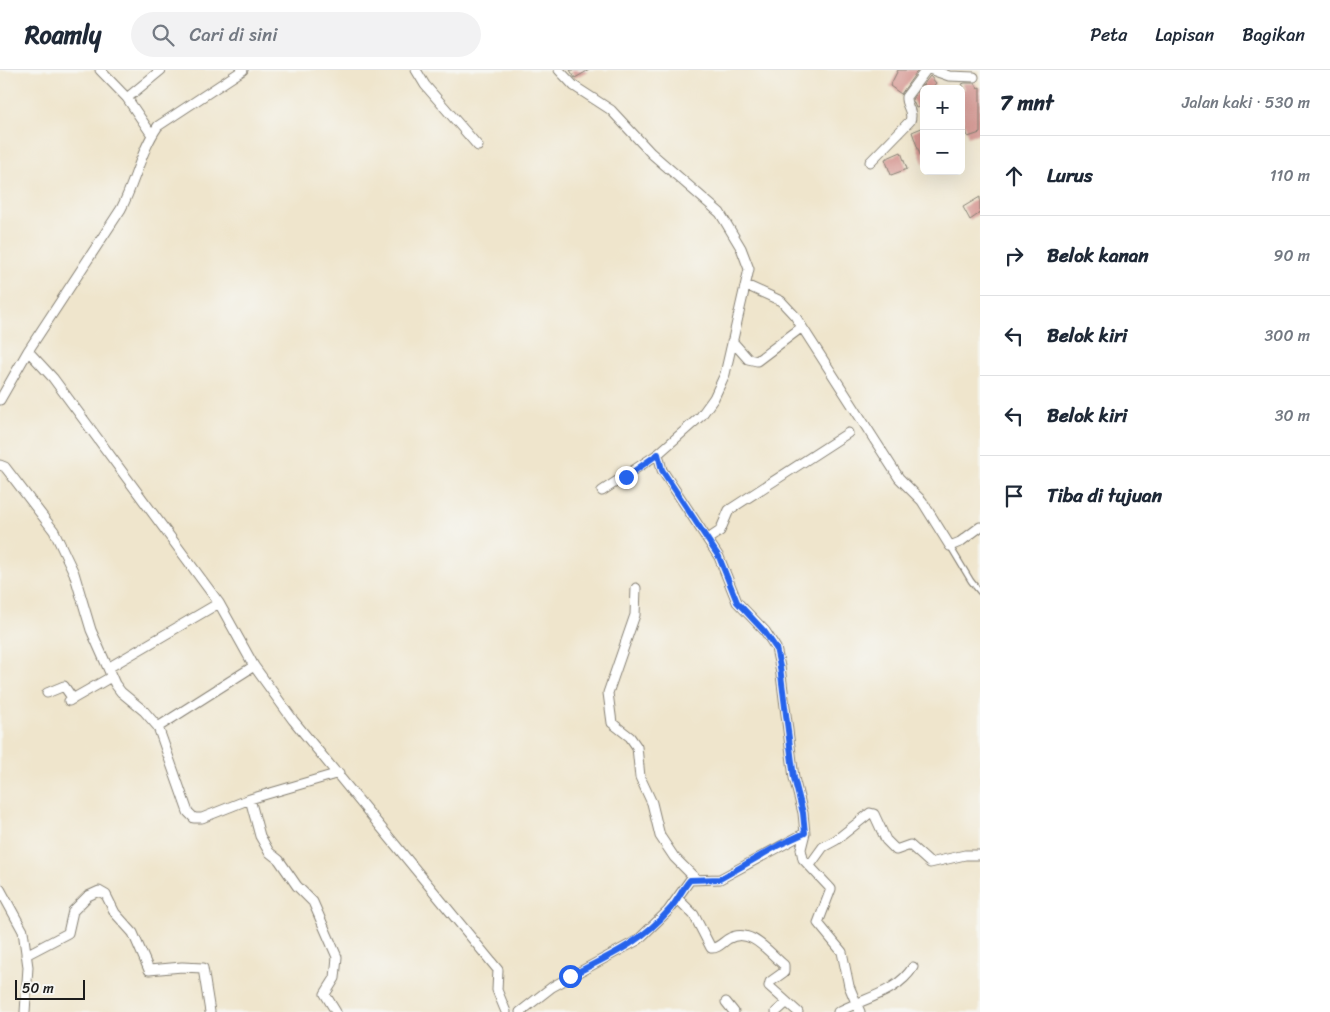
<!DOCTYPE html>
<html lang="id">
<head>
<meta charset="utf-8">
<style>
  :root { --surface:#fff; --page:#f2f2f3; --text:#1f2937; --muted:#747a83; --line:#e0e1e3 }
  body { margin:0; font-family:Sriracha,sans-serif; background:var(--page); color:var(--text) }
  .controls { position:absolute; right:15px; top:15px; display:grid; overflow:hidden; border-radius:8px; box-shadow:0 5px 20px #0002 }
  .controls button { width:45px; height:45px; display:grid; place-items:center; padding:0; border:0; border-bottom:1px solid var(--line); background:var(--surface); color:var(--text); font:25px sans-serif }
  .scale { position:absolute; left:15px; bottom:12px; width:70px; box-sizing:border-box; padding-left:5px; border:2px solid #1c1c1c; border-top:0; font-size:14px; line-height:18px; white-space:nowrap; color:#1c1c1c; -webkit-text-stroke:4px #f6f6f2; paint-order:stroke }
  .stop { position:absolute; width:15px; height:15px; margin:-11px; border:4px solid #2563eb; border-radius:50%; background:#fff }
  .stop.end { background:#2563eb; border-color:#fff; box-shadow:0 1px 5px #0008 }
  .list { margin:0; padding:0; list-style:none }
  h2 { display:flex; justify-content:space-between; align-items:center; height:65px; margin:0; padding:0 20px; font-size:21px }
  h2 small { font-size:16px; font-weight:400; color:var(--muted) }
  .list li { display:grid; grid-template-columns:32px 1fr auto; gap:15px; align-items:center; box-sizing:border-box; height:80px; padding:0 20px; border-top:1px solid var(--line) }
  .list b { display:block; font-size:19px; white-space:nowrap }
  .list em { font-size:16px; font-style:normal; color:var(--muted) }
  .icon { flex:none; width:28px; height:28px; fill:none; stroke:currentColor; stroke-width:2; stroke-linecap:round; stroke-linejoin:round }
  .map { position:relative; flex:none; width:980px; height:942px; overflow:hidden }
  header { display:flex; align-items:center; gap:30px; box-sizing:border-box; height:70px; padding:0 25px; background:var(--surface); border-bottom:1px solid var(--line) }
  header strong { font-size:24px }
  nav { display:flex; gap:28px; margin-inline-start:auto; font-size:18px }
  .search { width:350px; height:45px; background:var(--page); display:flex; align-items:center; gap:12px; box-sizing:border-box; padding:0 18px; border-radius:28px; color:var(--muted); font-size:19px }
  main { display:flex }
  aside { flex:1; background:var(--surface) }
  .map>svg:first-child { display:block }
</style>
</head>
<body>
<header>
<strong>Roamly</strong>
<div class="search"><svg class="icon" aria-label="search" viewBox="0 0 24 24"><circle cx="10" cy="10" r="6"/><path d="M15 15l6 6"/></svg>Cari di sini</div>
<nav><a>Peta</a><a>Lapisan</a><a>Bagikan</a></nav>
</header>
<main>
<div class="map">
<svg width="980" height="942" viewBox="0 0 980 942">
  <rect width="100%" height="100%" fill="#f6f6f2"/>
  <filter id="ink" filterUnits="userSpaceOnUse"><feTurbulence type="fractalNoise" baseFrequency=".02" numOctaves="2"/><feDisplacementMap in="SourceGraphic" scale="10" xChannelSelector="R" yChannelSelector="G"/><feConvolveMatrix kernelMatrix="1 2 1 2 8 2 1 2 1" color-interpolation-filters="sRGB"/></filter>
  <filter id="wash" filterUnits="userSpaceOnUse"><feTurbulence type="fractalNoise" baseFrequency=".0096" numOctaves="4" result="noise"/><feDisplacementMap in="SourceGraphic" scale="20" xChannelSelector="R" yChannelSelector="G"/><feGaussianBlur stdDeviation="1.12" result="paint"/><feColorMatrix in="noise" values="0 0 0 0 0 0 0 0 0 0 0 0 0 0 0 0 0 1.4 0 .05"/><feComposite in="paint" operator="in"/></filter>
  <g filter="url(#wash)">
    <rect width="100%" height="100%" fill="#efe5cc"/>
    <g id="blocks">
      <!-- building -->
      <path fill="#d59792" d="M570,0H589L575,8Z
        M898,0H918L901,24L890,16Z
        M930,6L936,13L931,19H924V35L916,38L912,29Z
        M965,13H975L978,18L980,17V63L968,67L961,41V19H965L962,14Z
        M924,57V93H923L912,62Z
        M901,82L907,99L891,105L885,89Z
        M980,127V143L970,150L963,137Z"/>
    </g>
  </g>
  <g filter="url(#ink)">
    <use href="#blocks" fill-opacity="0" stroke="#868074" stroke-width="1"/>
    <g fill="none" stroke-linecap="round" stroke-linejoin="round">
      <!-- lane casing -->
      <g stroke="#868074" stroke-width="7">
        <path id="lane" d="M950,476L971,511L980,522"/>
      </g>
      <!-- street casing -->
      <g stroke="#868074" stroke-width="11">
        <path id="street" d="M100,0L127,28
          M416,0L425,15L478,76
          M559,0L574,16L611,40L651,83L720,143L741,178L749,199L725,304L714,328L701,346L658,384L662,400L719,487L737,532L765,561L776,578L780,597L794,708L803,743L805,763L801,779L803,789L831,819L818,853L842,882L849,916L860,942
          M932,0L949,6L974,7
          M152,65L127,28L161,0
          M870,92L910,51C914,41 905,36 906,27L926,0
          M746,215L781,231L795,246L899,408L922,431L950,476L960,472L980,457
          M732,271L748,289L757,291L802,257
          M28,281L53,308L219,533L254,596L293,650L498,900L497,920L506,942
          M0,330L28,281L121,139C135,112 141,80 158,56L243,0
          M0,395L5,397L54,461L74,503L91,560L115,614L121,622L144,641L158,657L188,742L194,748H202L250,729L260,766L269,782L279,790L297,816L313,832L337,887L335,908L325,924L336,942
          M602,421L658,384
          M708,469L720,461L729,440L848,363
          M636,518L635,545L608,623L612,653L630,667L637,677L640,707L652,733L660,766L674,787L696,809
          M108,598L219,533
          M47,623L64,616L73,629
          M69,631L111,607
          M158,657L254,596
          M250,729L339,703
          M810,795L823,777L836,770L870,743L874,744L886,770L896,780L910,775L930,793L965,785H980
          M0,819L23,861L28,897L25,942
          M678,829L694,845L711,878C717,879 722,873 728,869C750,856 768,882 784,895V902L770,912L769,916L798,942
          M26,885L68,863L73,841L88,826L99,821L106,825L115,843L133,863L149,900L182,897L203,898L210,942
          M726,932L734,942
          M520,942L552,917L638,870L668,841L690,810L720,809L805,763
          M776,942L786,933
          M838,942C864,928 897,923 913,897"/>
      </g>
      <!-- lane -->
      <use href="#lane" stroke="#fff" stroke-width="4.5"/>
      <!-- street -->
      <use href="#street" stroke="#fff" stroke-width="9"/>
    </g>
  </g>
  <g fill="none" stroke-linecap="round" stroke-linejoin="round" filter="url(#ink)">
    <!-- route -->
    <path stroke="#2563eb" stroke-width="6" d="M570,906C609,886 641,873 670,839C678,830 682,819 690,810L720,809L779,775L805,763L803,743L794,708L780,597L776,578L764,561L737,532L719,487L662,400L658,384L626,407"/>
  </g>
</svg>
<div class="controls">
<button>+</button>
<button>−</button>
</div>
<div class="scale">50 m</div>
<div class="stop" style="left:570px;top:906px"></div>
<div class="stop end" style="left:626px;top:407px"></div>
</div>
<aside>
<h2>7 mnt<small>Jalan kaki · 530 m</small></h2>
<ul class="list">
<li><svg class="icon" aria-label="ahead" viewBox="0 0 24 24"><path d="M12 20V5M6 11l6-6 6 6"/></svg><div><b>Lurus</b></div><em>110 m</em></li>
<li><svg class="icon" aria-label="right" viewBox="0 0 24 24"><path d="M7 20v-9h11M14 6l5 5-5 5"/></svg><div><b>Belok kanan</b></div><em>90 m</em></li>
<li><svg class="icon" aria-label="left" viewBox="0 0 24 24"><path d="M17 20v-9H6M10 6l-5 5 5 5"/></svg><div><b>Belok kiri</b></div><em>300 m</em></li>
<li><svg class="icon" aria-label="left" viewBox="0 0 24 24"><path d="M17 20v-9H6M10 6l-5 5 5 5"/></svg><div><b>Belok kiri</b></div><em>30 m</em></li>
<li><svg class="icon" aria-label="arrive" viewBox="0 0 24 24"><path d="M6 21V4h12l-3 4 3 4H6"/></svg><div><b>Tiba di tujuan</b></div></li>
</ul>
</aside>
</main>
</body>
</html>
